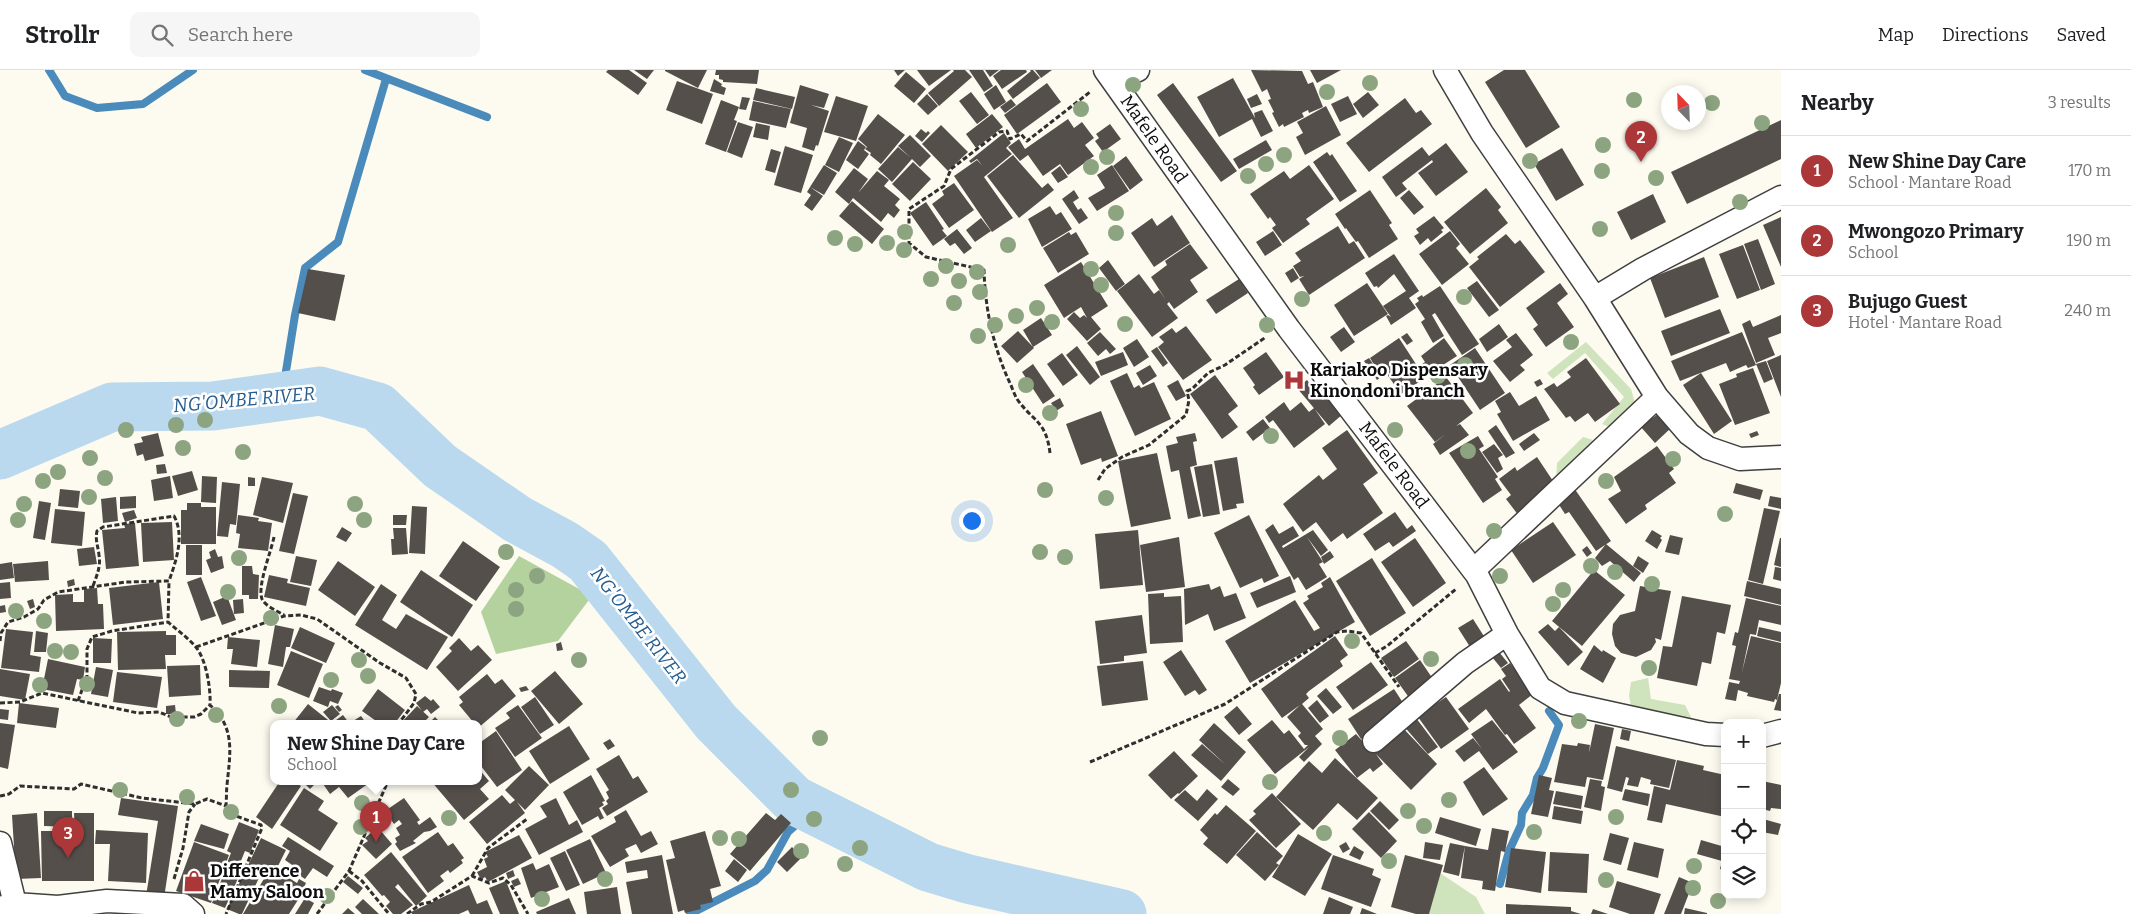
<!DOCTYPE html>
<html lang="en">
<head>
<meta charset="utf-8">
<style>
  :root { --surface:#fff; --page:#f6f6f6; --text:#202124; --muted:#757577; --line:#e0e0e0; --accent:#ab3739 }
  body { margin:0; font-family:Bitter,serif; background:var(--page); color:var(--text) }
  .controls { position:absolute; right:15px; bottom:15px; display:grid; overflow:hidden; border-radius:10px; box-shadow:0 2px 12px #0003 }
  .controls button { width:45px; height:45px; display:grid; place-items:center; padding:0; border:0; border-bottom:1px solid var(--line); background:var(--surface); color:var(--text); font:25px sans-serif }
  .compass { position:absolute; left:1661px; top:15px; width:45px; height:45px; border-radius:50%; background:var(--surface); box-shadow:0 2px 12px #0003; rotate:337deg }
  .you { position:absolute; left:971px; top:450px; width:18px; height:18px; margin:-12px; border:4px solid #fff; border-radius:50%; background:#1a73e8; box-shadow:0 0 0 8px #1a73e833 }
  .badge { display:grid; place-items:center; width:32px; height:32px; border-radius:50%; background:var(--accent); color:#fff; font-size:16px; font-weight:700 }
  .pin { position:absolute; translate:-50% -41px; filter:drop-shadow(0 1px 2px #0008) }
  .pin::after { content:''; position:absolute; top:26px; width:18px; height:15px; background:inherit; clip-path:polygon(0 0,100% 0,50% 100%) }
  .popup { position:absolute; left:270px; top:650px; width:212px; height:65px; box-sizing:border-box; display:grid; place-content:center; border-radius:10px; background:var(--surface); filter:drop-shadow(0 1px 4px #0005); font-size:16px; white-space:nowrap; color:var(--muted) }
  .popup b { font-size:19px; color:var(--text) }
  .popup::after { content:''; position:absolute; left:50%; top:100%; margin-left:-10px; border:10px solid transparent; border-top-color:var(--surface) }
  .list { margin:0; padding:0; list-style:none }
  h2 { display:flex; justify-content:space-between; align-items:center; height:65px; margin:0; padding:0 20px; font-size:21px }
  h2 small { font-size:16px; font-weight:400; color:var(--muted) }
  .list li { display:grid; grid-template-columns:32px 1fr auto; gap:15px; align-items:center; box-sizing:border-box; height:70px; padding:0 20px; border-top:1px solid var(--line) }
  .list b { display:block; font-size:19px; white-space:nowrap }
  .list p { margin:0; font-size:16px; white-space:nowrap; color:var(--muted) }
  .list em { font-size:16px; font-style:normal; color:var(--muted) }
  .icon { flex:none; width:28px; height:28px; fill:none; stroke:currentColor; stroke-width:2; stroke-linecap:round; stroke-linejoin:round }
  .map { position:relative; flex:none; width:1781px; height:844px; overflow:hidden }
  header { display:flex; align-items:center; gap:30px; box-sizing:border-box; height:70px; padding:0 25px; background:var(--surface); border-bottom:1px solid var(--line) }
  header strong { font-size:24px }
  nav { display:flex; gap:28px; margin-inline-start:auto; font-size:18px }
  .search { width:350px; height:45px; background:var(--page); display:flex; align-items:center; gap:12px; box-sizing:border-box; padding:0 18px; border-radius:10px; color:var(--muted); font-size:19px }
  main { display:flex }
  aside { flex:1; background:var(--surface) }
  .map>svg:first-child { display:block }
</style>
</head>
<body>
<header>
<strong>Strollr</strong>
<div class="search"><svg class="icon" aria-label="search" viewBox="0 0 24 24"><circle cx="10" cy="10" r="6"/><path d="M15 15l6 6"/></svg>Search here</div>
<nav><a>Map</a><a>Directions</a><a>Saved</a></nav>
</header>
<main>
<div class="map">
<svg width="1781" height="844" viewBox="0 0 1781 844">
  <rect width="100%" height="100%" fill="#fdfbef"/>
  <!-- green -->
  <path fill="#cfe3bd" d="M1586,272L1631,319L1635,333L1612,358L1602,354L1624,327L1585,283L1553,309L1547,303Z
    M1583,367L1593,370L1556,411L1557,393Z
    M1648,608L1651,629L1685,635L1692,649L1686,665L1636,658L1629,626L1631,612Z
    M1440,803L1476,827L1485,844H1428Z"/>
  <!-- forest -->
  <path fill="#b4d29e" d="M519,486L592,526L558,571L496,584L481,542Z"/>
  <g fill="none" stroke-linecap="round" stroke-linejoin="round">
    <!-- stream -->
    <path stroke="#4a8bbb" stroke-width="8" d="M49,0L65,26L97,38L143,34L193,0
      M365,0L487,47
      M282,326L295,245L305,198L338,172L386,9
      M1500,814L1509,781L1521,755L1522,743L1533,725L1537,708L1543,698L1559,655L1549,641
      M690,844L755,811L767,800L788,762L808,744L820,724L847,757"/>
    <!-- river -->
    <path stroke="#bad9ee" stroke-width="49" d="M0,385L112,337L213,336L320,321L378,337L440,396L517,449L565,475L588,491L716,652L794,730L928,797L968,809L1122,844"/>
  </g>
  <!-- building -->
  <path fill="#544f4b" d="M608,0H629L647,13L638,25L606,2Z
    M634,0H654L647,9Z
    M665,0H707L698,18L665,1Z
    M716,0H759L757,14L723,12V10L719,9V5H715Z
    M894,0H905L898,6Z
    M917,0H951L929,16Z
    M953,0H965L972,7L939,36L928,23L954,1Z
    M969,0H983L993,16L984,22Z
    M985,0H999L990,7Z
    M1001,0H1026L1027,2L1002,19L993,6Z
    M1030,0H1033L1040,8L1013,29L1007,21L1031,1Z
    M1035,0H1052L1041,8Z
    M1251,0L1302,1L1308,14L1313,12L1323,37L1309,43L1308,40L1302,43L1304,47L1284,57L1283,54L1279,57L1272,43L1274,42L1268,30L1271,29L1267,19L1262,22Z
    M1310,0H1341L1317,13Z
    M1504,0H1525L1560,57L1526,78L1485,12Z
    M906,2L926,19L914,33L894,16Z
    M1233,8L1255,48L1254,43L1262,40L1273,61L1261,67L1252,49L1219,67L1197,27Z
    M714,9L722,14L721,16L726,18L724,25L710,21Z
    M677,11L713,24L702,54L666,40Z
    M1047,13L1061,32L1017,64L1004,45Z
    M1173,13L1237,101L1221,112L1157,25Z
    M800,15L829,24L824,38L811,35L829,41L818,76L816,75L814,81L802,77L807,58L790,53Z
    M996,15L1006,32L994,40L984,24Z
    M756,18L795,27L792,39L753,30Z
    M971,22L989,45L977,54L959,31Z
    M1368,22L1379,35L1363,48L1353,34Z
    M927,24L938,36L928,45L917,34Z
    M1257,24L1262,34L1251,38L1247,29Z
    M836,26L868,36L856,71L824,62Z
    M1348,26L1357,44L1340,52L1331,34Z
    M742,27L750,28L746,40L739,39Z
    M1405,28L1416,43L1421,40L1432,54L1369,102L1346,73Z
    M1011,29L1016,35L1005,43L1000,37Z
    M721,30L739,37L734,50L737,51L726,82L705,74Z
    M753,31L791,39L786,58L749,50Z
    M1326,36L1341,65L1305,85L1296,67L1303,63L1297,52Z
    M878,44L905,65L881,94L870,85L871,83L865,79L867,77L858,69Z
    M992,44L1003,57L976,78L966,64Z
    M1068,49L1074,58L1082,52L1094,68L1085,75L1094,86L1068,105L1060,94L1043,106L1028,85L1020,91L1008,77L1019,69L1025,79Z
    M1781,50V89L1687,134L1671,102Z
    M738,52L753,57L742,88L727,82Z
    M756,53L770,56L768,70L753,67Z
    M1110,54L1121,69L1103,82L1095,71L1099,68L1096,64Z
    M941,55L968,82L948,101L922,74Z
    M921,59L926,63L928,61L930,63L922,72L915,66Z
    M1004,63L1011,73L1006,78L1012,84L984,107L1013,148L992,162L954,106L977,90L982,95L977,89L971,93L969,91Z
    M910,65L920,75L919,76L920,75L931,86L920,97L912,89L892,112L878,99L898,77L911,88L898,76Z
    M839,67L853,73L839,102L825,95Z
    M1266,70L1272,80L1239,99L1233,89Z
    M858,71L866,77L864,80L869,84L858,99L846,90Z
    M1446,73L1468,102L1436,126L1418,103L1433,92L1432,90L1402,113L1407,119L1396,127L1382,107L1422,77L1429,86Z
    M785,76L813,85L801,123L774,115Z
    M1562,78L1584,115L1556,131L1534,94Z
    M771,79L781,82L775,103L765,100Z
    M1327,82L1330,86L1332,84L1357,121L1340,132L1313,92Z
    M1013,85L1042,118L1048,113L1054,120L1019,148L987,106Z
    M1126,86L1143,110L1130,120L1113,96Z
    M913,92L931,109L910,131L892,114Z
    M824,95L837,103L824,125L810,117Z
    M1112,95L1129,121L1097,141L1088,128L1105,118L1097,105Z
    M1309,95L1334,129L1306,149L1310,154L1283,173L1272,158L1276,155L1270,147L1268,149L1250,124L1284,101L1290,109Z
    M1060,96L1068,107L1058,113L1051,103Z
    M854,98L868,109L858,123L877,101L889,110L884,116L900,129L895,135L900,140L894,148L888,143L881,152L853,128L849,134L835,122Z
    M954,113L974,140L949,158L932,134L944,125L942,121Z
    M810,117L823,126L812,141L804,135L811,125L807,122Z
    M1486,118L1501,137L1498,140L1508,153L1470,184L1444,152Z
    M1074,120L1079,128L1073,132L1078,140L1081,138L1088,148L1079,154L1062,129Z
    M1370,120L1392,153L1389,155L1398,169L1369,188L1358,171L1356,172L1346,158L1345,159L1335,144Z
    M1409,120L1424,137L1414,145L1400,128Z
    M1653,124L1666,152L1631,170L1617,142Z
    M852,131L884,159L872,174L839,146Z
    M926,132L944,159L942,160L947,166L933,176L910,143Z
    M1050,136L1056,145L1061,142L1072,159L1042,177L1028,149Z
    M1172,145L1190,173L1154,197L1131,163L1152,148L1157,156Z
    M1434,146L1444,158L1441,160L1443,162L1431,172L1428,168L1420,175L1414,166L1419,163L1416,159Z
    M1781,147V197L1763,155Z
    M981,148L991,161L975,172L966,160Z
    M1338,156L1349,174L1354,171L1365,188L1309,225L1299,209L1304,206L1300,207L1293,196L1301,191L1295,183Z
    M957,159L972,178L964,184L955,173L950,176L944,169Z
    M1273,161L1282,175L1265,186L1256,172Z
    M1450,161L1460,174L1456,178L1469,194L1442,215L1419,184Z
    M1069,162L1071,165L1076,162L1089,184L1058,203L1043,178Z
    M1506,164L1515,174L1520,170L1545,202L1500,237L1469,197L1479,189L1477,187Z
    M1758,169L1775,214L1761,220L1744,174Z
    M1190,174L1208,198L1190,210L1198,222L1174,239L1169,232L1167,234L1178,248L1152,267L1117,221L1139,204L1154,224L1159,220L1166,230L1151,207L1167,195L1165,191Z
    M1743,175L1760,220L1737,229L1719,184Z
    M1394,184L1419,221L1409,228L1416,238L1391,255L1386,246L1388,245L1391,247L1383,236L1406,221L1394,204L1378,218L1377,216L1374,217L1365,203Z
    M1704,187L1719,227L1665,248L1650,208Z
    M1108,190L1125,214L1116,221L1099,198Z
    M1081,192L1108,236L1091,247L1101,259L1087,271L1067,249L1074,242L1080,248L1084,245L1087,248L1081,237L1064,248L1044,215Z
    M1293,198L1299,208L1291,213L1285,203Z
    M308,199L345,205L335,251L298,243Z
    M1239,209L1248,223L1216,244L1206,230Z
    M1477,211L1499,240L1489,247L1467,218Z
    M1367,213L1388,244L1354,266L1334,235Z
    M1560,213L1568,224L1557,233L1574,257L1546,277L1533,259L1538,255L1526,238Z
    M1440,216L1479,274L1462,285L1435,243L1432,245L1444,266L1433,273L1421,252L1425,249L1415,234L1419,231L1417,228L1422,225L1423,227Z
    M1720,239L1730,263L1671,286L1661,261Z
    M1781,245V263L1768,268L1775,285L1756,293L1742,254L1750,250L1753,257Z
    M1041,248L1052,265L1033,277L1023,260Z
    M1499,254L1508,267L1487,282L1479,269Z
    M1186,256L1212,290L1183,310L1158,277L1164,272L1159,267L1172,258L1176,263Z
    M1344,257L1355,272L1341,282L1330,267Z
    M1018,261L1034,278L1017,293L1001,276Z
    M1100,262L1116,279L1110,284L1106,279L1098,286L1087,273Z
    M1742,262L1756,295L1748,298L1746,295L1730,302L1726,293L1680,311L1671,291Z
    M1407,263L1413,271L1407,275L1401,267Z
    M1516,263L1533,285L1520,295L1525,300L1510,312L1493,291L1512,277L1506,270Z
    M1399,268L1425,308L1401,324L1386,303L1377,310L1364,291L1369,288L1378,301L1370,288Z
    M1444,268L1457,286L1426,306L1419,296L1425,292L1421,286Z
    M1137,269L1149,287L1134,297L1123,278Z
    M1077,276L1100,307L1090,315L1066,285Z
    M1157,277L1168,293L1163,297L1151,281Z
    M1475,278L1505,323L1480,340L1450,295Z
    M1123,282L1128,295L1101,306L1095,292Z
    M1266,282L1284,307L1259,325L1253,317L1255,315L1243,298Z
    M1062,283L1078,305L1063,316L1047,294Z
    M1781,285V327L1767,291Z
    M1586,288L1620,334L1595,352L1588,343L1575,352L1570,346L1566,348L1544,319L1554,313L1557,317L1571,307L1567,302Z
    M1766,291L1773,309L1764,313L1756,294Z
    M1033,294L1055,326L1043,334L1022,302Z
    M1150,295L1157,306L1143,315L1136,303Z
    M1753,298L1770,343L1735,355L1719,314L1737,307L1736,304Z
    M1127,303L1134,318L1139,315L1141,318L1154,312L1171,349L1135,366L1110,311Z
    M1701,303L1732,351L1714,364L1683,315Z
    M1215,305L1238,336L1228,344L1238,357L1222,369L1190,324Z
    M1446,307L1473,343L1456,356L1460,354L1469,365L1440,385L1433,374L1446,364L1435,372L1407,336Z
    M1540,309L1543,314L1537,317L1534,312Z
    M1178,310L1186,326L1176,331L1167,316Z
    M1307,310L1316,322L1321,318L1343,344L1329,356L1297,318Z
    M1395,318L1399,326L1393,329L1389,322Z
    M1510,322L1519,336L1536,326L1550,350L1513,371L1497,344L1501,342L1495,331Z
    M1060,328L1064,336L1056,341L1051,333Z
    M1284,332L1290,341L1301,332L1309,342L1314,338L1325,354L1294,378L1273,350L1269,353L1265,347Z
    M1101,341L1118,386L1102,392L1101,388L1081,395L1066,354Z
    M1660,343L1672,357L1655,373L1640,356Z
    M1263,349L1270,358L1253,371L1246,362Z
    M1496,355L1515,383L1506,388L1488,361Z
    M1347,360L1378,403L1363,414L1383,443L1347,469L1343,463L1331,472L1316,452L1303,462L1283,434L1319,405L1323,410L1337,399L1322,378Z
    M1757,361L1759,365L1751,368L1749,364Z
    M158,363L164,386L145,391L143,384L137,386L134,374L143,372L141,367Z
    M1195,363L1197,371L1193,372L1197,395L1190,397L1201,446L1188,449L1179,400L1171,402L1166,376L1178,373L1176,367Z
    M1534,363L1540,370L1524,381L1519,374Z
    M1478,366L1484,376L1479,379L1498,407L1495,409L1502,420L1483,433L1449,383Z
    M1494,374L1503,385L1498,388L1503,399L1497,403L1482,382Z
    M1657,376L1674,399L1669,403L1676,413L1645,435L1647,439L1626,454L1608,429L1621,421L1614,407Z
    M1157,383L1171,449L1131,457L1118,391Z
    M1237,387L1244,433L1236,434L1237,438L1223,441L1214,391Z
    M1537,387L1557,417L1519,446L1506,429L1511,425L1499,409L1515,397L1517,401Z
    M165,394L167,403L157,404L156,395Z
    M1212,394L1220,444L1203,447L1194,397Z
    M192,401L198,420L178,426L172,406Z
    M170,406L173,428L154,431L151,410Z
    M202,406L217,407L216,433L201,432Z
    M248,407L255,408V416H248Z
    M262,407L293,413L283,453L253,445Z
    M222,412L240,414L236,455L230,454L228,467L217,466Z
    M1736,413L1763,420L1760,430L1733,423Z
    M1574,418L1611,471L1596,481L1569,442L1565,444L1556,430Z
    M60,419L80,421L78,438L58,436Z
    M293,423L308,426L294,484L279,481Z
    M136,426V438L120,439V427Z
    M1770,426L1781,428V439L1768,436Z
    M116,427L118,451L103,453L101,429Z
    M39,431L51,433L45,470L33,468Z
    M187,433H201V437H216V474H181V440H187Z
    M412,436L427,437L425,484L409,483Z
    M1764,438L1780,441L1763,514L1748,510Z
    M55,439L85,442L82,476L51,473Z
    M134,440L137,448L125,452L122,443Z
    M1395,442L1407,459L1412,455L1416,461L1393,477L1389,472L1375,481L1363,464Z
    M238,445L259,448L258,451L272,453L268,481L238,478L240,464L236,463Z
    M393,445H407L406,455H393Z
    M1249,445L1279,506L1264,513L1262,508L1240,518L1214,463Z
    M172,452L174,490L143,492L141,453Z
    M1553,452L1576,485L1533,513L1511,480Z
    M135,453L139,496L106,499L102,460L125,458L124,454Z
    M1273,454L1279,464L1293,456L1299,466L1282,476L1283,478L1313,460L1328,480L1321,486L1307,467L1323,492L1319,494L1327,507L1306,520L1298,507L1294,510L1265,460Z
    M342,457L352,463L346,472L336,467Z
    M393,458H406L408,484L392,485L391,469H394Z
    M1138,460L1143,515L1100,519L1095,464Z
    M1652,460L1662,466L1660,468L1662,470L1657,479L1645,471Z
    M1670,465L1683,468L1679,485L1665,482Z
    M1179,467L1185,517L1146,522L1140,475Z
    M1415,468L1446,513L1413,537L1381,492Z
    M1780,468H1781V497L1774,495Z
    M463,471L500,497L476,531L439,506Z
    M1606,474L1641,503L1634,512L1610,491L1602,496L1595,488Z
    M186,475H202V505H186Z
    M1587,476L1592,483L1587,487L1582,480Z
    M94,477L97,494L79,496L77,479Z
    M215,479L218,487L222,486L224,498L211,503L206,490L211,488L209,482Z
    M1330,481L1334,487L1324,494L1321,487Z
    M296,486L317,490L311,516L290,512Z
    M1638,486L1649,493L1643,503L1633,496Z
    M1372,488L1406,543L1370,566L1336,511Z
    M48,491L49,510L15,512L13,494Z
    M338,491L375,517L355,546L318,520Z
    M12,492L14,508L0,510V494Z
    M242,496H252L253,504L259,505L258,529H249V525H242Z
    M1775,497L1781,498V511L1773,509Z
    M421,500L473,535L452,567L400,532Z
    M1594,500L1625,525L1582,576L1552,551Z
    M269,505L288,509L287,513L310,518L306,536L264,527Z
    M1290,506L1296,522L1257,538L1250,523Z
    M201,507L216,546L201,551L187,512Z
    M1330,507L1355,552L1250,613L1225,571L1295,530L1314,561L1320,558L1303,533L1309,529L1307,526L1323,517L1321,513Z
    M74,509L75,515L68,517L67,511Z
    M1747,511L1781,519V535L1744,526Z
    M10,512L11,528L0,529V513Z
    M159,512L163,549L113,555L109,518Z
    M381,514L397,525L382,550L396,559L406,544L448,567L427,600L355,555Z
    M1209,514L1211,520L1220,516L1224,527L1236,523L1246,548L1214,561L1208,544L1185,555L1184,519Z
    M1640,516L1671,521L1661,570L1655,568L1656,572L1651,580L1636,587L1621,583L1615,576L1612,564L1613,554L1620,545L1635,541Z
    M97,518L98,534H103L104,559L56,561L55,525L73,524V532H84V519Z
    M1164,523V527L1181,526L1183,572L1150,574L1148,524Z
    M227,526L236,550L222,555L213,532Z
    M1682,526L1731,535L1725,564L1717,562L1711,594L1702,592L1697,616L1657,608L1663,576L1672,577Z
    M1746,528L1781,536V555L1759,550L1756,565L1750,564L1742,602L1751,566L1781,573V613L1777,630L1775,629L1774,632L1747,626L1748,623L1738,620L1736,631L1725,629L1729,612L1739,614L1740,611L1729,609L1736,576L1732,575L1735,562L1738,563Z
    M33,529L35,537L30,539L27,531Z
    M243,529L244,543L234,544L233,530Z
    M5,535L6,542L0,543V536Z
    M1142,545L1147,583L1124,586V591L1100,594L1095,551Z
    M1473,549L1487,571L1472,580L1458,558Z
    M1548,554L1555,561L1559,557L1583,582L1568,596L1538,562Z
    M275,555L294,559L290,577H286L283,597L268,594Z
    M300,557L335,573L326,593L291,578Z
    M1759,557L1781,562V572L1757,566Z
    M6,559L33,562L30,585L41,587L39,602L1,598Z
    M36,561L48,563L46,582H34Z
    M166,561V565H176V585H165L166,599L118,600L117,562Z
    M1335,566L1348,585L1340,591L1343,596L1309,621L1306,624L1309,628L1302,634L1323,659L1315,666L1322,674L1304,692L1299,687L1309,677L1275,704L1247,670L1272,650L1284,664L1289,660L1304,679L1308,675H1305L1298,666L1301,663L1287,647L1300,635L1282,648L1261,619Z
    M228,567L260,570L257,597L231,594L233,579H227Z
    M93,568L112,569L111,593H93Z
    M459,568L471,581L478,575L492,590L458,621L436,597L452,581L449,578Z
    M1406,571L1419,589L1394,607L1381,588Z
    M561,572L563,580L557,581L556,574Z
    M1594,575L1602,582L1603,580L1616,588L1603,613L1580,599Z
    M1181,580L1207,620L1199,625L1195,620L1185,626L1163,592Z
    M291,581L323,594L309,628L277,615Z
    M1499,582L1508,593L1501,598L1492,587Z
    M48,589L85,597L83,610L77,609L73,625L42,619Z
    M1420,590L1435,612L1410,629L1395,608Z
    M1143,591L1148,630L1102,636L1097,596Z
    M1371,592L1388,615L1353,640L1336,617Z
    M1510,593L1533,624L1519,635L1536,658L1514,674L1507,664L1505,665L1486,639L1469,653L1458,639L1500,609L1509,622L1510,621L1502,609L1506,606L1501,599Z
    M200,595L201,625L169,627L167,596Z
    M96,597L113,600L108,627L91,624Z
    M0,599L30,604L25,630L0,626Z
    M229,600L270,601L269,618L229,617Z
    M555,601L583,634L559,654L531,621Z
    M117,602L162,607L157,638L113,632Z
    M487,604L495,614L502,609L516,626L478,658V653H474L459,635L463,632L459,627Z
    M526,616L529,620L521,622L519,618Z
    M319,617L331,621L332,619L343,623L338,634L330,631L328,637L313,631Z
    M1326,618L1342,637L1333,644L1317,626Z
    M378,619L405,640L395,653H379L362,641Z
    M1394,619L1407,639L1361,669L1348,649Z
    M1779,624H1781V641L1774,640Z
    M425,626L431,631L433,629L440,637L431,644L427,639L423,642L416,633Z
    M535,627L554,655L540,664L521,637Z
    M1446,627L1469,659L1441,679L1418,647L1430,635L1431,637Z
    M1317,630L1329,646L1320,653L1308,638Z
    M19,633L59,638L56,658L17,653Z
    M308,634L328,650L326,653H293Z
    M175,635L176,644H166V636Z
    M332,635L340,644L331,651L323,642Z
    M338,635L342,640L339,642L335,637Z
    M518,635L542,668L515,687L495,658L510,648L506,643Z
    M417,636L429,647L423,653H401Z
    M1237,636L1252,654L1239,665L1224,647Z
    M0,639L9,640L8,650L0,649Z
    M1413,644L1438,677L1428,684L1402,654Z
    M343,645L349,653H332Z
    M361,646L366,653H350Z
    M435,647L441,653H429Z
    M1492,650L1518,682L1493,700L1479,681L1464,692L1455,681L1473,668L1482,679L1471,664Z
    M0,653L15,655L8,699L0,697Z
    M1214,653L1246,682L1221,711L1191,685L1202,674L1226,695L1199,670Z
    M1595,654L1614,658L1603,710L1587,707L1585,717L1554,712L1562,674L1577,676L1578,673L1590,675L1589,683Z
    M569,656L590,689L550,714L529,681Z
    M1402,657L1437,694L1411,720L1375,683Z
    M1622,659L1631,661L1629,671L1620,669Z
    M496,661L522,700L497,717L478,692V674Z
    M1356,664L1364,673L1362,669L1364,667L1383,694L1373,702L1370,698L1357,708L1335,680Z
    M610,669L615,676L608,680L603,673Z
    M1616,676L1676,690L1669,718L1650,714L1651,710L1641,707L1638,717L1627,715L1629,708L1626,707L1622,722L1607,718Z
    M1174,681L1198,706L1179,724L1178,723L1171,729L1148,705Z
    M619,685L633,709L638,706L648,722L607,746L602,738L608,734L606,731L609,728L606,722L609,720L596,699Z
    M1335,688L1378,728L1357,750L1338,733L1313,760L1276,727L1309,691L1322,703Z
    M1677,690L1704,696L1703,700L1725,705V747L1666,734L1662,753L1647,750L1654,716L1670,720Z
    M529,696L549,715L525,740L517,732L525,743L487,774L469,752L502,725L510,734L515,730L505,720Z
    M1484,697L1508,729L1483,746L1463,712Z
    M478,698L489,711L480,719L489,729L464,750L431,711H478Z
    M591,705L605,731L602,732L604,735L599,738L604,748L600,750L598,746L582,755L563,722Z
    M1539,705L1552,708L1549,720L1554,721L1548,747L1531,744Z
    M1228,709L1240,719L1233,726L1221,717Z
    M1590,709L1602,711L1601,716L1605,717L1601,741L1584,737Z
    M280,711H294L301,716L272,759L256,747Z
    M302,711H318L310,719Z
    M321,711H372L348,728L339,717L330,724Z
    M1762,711L1781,715V739L1771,738L1770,741L1762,739Z
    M304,718L324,731L318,740L338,753L320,781L280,755Z
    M1207,719L1218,729L1198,751L1174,730L1185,720L1197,731Z
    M1625,719L1650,724L1648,736L1622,730Z
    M1556,721L1583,726L1581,739L1553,734Z
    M1272,723L1301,754L1276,778L1249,750L1256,744L1253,741Z
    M121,728L178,736L164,828L146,826L158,751L118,745Z
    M404,728L420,750L417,752L419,755L430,747L437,757L430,761L424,762L413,771L416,773L400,781L395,774L397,772L395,768L400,765L396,758L402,754L399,750L394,754L385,741Z
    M556,728L569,755L577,750L583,762L539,785L525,759L547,747L540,736Z
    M1380,731L1399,750L1389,760L1370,741Z
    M1226,735L1256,761L1227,794L1203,774L1208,768L1200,760L1215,743L1217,745Z
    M1554,736L1583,741L1581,754L1552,749Z
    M626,740L641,766L651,761L658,774L641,783L636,774L625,779L629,786L610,797L591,766L616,752L614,747Z
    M44,741H72V757L44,756Z
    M1369,742L1397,771L1381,788L1352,759Z
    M37,743L41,808L16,809L12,745Z
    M74,743H94V811H42L41,761H75Z
    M766,743L775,750L781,744L791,753L750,801L730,784Z
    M1440,747L1481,759L1476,776L1435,763Z
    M1763,749L1781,754L1778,765L1762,762Z
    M239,752L259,760L250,783L245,781L236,803L225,798L231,783L227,781Z
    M201,754L229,764L224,779L194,771Z
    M1492,758L1509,761L1505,782L1501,781L1495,821L1482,819L1483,811L1461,808L1465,776L1488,780Z
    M96,760L148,763L146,813L108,811L110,774H95Z
    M380,760L392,774L376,789L362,775L368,771L365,768L372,762L374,765Z
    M705,761L721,816L710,819L713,832L700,835L701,839L685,843L684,840L678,842L666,790L675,788L670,771Z
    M438,762L448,776L453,773L464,788L461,790L463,793L450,803L448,800L440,806L444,811L428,823L402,787Z
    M1257,762L1283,786L1276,793L1279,795L1265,811L1236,785Z
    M1610,763L1629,768L1621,795L1603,790Z
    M1298,764L1332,784L1305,826L1272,807Z
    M519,765L532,788L488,812L485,807L481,810L477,802L487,797L484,789L488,787L485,782Z
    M288,767L334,796L327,807L313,798L305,809L293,801L295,797L285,790L290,781L282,776Z
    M261,768L286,780L276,800L265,795L242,844H239L227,839Z
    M590,769L606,803L583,814L566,780Z
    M1701,770L1725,777V800L1720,799L1722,791L1697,784Z
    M194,772L229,785L211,833L176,821Z
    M1346,772L1350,779L1343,783L1339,776Z
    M1425,772L1443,775L1440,790L1423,788Z
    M1634,772L1664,779L1658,808L1627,800Z
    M1450,773L1465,776L1459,806L1443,802Z
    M1354,776L1364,782L1360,790L1349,785Z
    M792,777L802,787L787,802L777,792Z
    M1511,778L1546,782L1541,823L1505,817Z
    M565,781L580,815L566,821L550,788Z
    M391,782L427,826L416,836L398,814L395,817L413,835L401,844H393L386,836L390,832L384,825L382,826L364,805Z
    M1550,782L1589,784L1587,823L1548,821Z
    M662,785L673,844H632L626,812L648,808L647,800L627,803L625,792Z
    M1333,785L1374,799L1372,805L1381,809L1371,837L1321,819Z
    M1405,785L1443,795L1429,844H1416L1391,837Z
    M734,789L747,800L738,812L725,801Z
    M533,793L536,800L549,794L559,817L531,828L521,798Z
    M513,800L515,806L508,809L506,803Z
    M225,801L239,806L225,838L212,833Z
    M268,802L279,808L281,803L297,813L299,809L306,813L302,821L303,822L289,844H243Z
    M348,806L363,818L358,824L343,812Z
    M1679,807L1693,813L1681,844H1664Z
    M518,808L521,814L514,817L511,811Z
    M506,811L519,844H500L489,818Z
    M1617,811L1661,824L1654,844H1630L1609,837Z
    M469,815L477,834L487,830L493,844H470L468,840L459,844H412L411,842Z
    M617,817L621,844H587L584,822Z
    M1329,827L1353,837L1350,844H1323Z
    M305,828L314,833L308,844H295Z
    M569,828L576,844H537L536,842Z
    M363,829L379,844H362L355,837Z
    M1506,834L1571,837V841L1581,844H1506Z
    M348,838L355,844H342Z
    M1362,838L1377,844H1360Z
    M1685,838L1707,843V844H1684Z
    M1593,839L1608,844H1591Z"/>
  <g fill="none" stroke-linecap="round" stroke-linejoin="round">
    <!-- minor casing -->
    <g stroke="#404040" stroke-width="25">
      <path id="minor" d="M1105,0L1289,259L1477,505L1507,564L1540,618L1565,633L1706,664L1725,665
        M1445,0L1482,63L1595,228L1657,327L1689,364L1708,378L1740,389L1781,387
        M1113,11L1138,0
        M1595,228L1643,199L1781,127
        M1474,500L1657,327
        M1762,666L1781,661
        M1374,671L1465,593L1507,564
        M0,773L15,834
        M0,838L15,834L58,837L107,831L183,835L193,844"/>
    </g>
    <!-- path -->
    <path stroke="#2f2f2f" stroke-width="3" stroke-dasharray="5 2.5" stroke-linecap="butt" d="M1050,383C1046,350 1033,352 1017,329C1014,324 1012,317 1009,311C993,276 985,238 984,200L926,187L909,173V139L944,116L951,99L999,62L1007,61L1010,69L1021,64L1027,71L1090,22
      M1098,410L1105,399L1122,387L1149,375L1186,345L1189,330L1187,321L1192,319L1208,303L1225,295L1266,267
      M274,467C271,482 257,516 262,529C265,536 277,541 284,545
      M93,516C97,505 101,496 99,485C98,476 95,470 97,461L103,457L174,446C185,466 176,491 169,511
      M0,571L1,563L8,552L24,547L38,539L44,530L58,522L126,512L169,511L168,552C177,560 187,567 195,576C206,588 211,619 210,635C236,658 230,684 227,715C226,724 227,733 225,742L261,755L262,758L226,844
      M196,577L284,546L301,545L317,549L380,593L406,608L416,624L414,633L399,653
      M1375,583L1387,576L1456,519
      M78,631L87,606V579L92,567L112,561L168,552
      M0,633L20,632L42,623L138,643L159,642L171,647H194L201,644L210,635
      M1090,692L1225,634L1337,562L1347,561L1361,563L1399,617
      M0,726L9,724L20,716L74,719L81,714L142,728L195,734L207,729L226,736
      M349,801L362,811L389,844
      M472,806L488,778L527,749
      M174,809L183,778L189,742L195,734
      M317,844L349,801L388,711
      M407,844L421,834L431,832L472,806L489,813L503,808L511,815L528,844"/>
    <!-- minor -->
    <use href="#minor" stroke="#fff" stroke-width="22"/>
  </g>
  <!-- trees -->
  <g fill="#8ca480">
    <circle cx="1370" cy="13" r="8"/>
    <circle cx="1133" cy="15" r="8"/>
    <circle cx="1327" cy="22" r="8"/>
    <circle cx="1634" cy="30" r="8"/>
    <circle cx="1712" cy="33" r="8"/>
    <circle cx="1081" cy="39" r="8"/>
    <circle cx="1762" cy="53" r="8"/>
    <circle cx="1603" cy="75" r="8"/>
    <circle cx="1284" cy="85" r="8"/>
    <circle cx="1107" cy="87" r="8"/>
    <circle cx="1530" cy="91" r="8"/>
    <circle cx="1266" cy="94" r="8"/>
    <circle cx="1091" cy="97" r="8"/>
    <circle cx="1602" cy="101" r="8"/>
    <circle cx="1248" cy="106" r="8"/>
    <circle cx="1656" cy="108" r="8"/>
    <circle cx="1740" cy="132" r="8"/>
    <circle cx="1116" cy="143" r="8"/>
    <circle cx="1600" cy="159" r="8"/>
    <circle cx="905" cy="162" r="8"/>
    <circle cx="1116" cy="163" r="8"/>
    <circle cx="835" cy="168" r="8"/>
    <circle cx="887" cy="173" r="8"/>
    <circle cx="855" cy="174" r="8"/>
    <circle cx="1008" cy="175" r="8"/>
    <circle cx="904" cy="180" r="8"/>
    <circle cx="946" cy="196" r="8"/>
    <circle cx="1091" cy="199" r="8"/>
    <circle cx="977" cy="202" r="8"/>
    <circle cx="931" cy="209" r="8"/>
    <circle cx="959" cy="211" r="8"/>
    <circle cx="1101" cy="215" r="8"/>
    <circle cx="980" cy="222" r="8"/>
    <circle cx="1464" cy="227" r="8"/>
    <circle cx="1302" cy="229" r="8"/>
    <circle cx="954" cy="233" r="8"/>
    <circle cx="1037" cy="238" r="8"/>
    <circle cx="1016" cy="246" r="8"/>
    <circle cx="1052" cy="252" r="8"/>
    <circle cx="1125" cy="254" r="8"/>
    <circle cx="995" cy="255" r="8"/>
    <circle cx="1267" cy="255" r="8"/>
    <circle cx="978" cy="266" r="8"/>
    <circle cx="1571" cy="272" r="8"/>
    <circle cx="1465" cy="295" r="8"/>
    <circle cx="1438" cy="306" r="8"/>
    <circle cx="1026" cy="315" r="8"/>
    <circle cx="1050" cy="343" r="8"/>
    <circle cx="205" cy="350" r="8"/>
    <circle cx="176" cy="355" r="8"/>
    <circle cx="126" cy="360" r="8"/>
    <circle cx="1395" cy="360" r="8"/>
    <circle cx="1271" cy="366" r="8"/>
    <circle cx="183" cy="378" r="8"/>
    <circle cx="1468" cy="381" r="8"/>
    <circle cx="243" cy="382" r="8"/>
    <circle cx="90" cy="388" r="8"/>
    <circle cx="1673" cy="389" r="8"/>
    <circle cx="58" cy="402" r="8"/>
    <circle cx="105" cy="408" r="8"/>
    <circle cx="43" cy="411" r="8"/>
    <circle cx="1606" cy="411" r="8"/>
    <circle cx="1045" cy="420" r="8"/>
    <circle cx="89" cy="427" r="8"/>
    <circle cx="1106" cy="428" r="8"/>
    <circle cx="24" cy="434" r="8"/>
    <circle cx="355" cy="434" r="8"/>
    <circle cx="1725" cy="444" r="8"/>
    <circle cx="18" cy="450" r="8"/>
    <circle cx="364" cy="450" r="8"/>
    <circle cx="1494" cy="461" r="8"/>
    <circle cx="506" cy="482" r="8"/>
    <circle cx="1040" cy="482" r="8"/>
    <circle cx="1065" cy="487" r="8"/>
    <circle cx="239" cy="488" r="8"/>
    <circle cx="1591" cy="496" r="8"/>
    <circle cx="1615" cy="502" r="8"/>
    <circle cx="537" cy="506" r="8"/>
    <circle cx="1500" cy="506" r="8"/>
    <circle cx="1652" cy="514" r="8"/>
    <circle cx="516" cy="520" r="8"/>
    <circle cx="1563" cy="520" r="8"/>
    <circle cx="228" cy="522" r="8"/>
    <circle cx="1553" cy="534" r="8"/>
    <circle cx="516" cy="539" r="8"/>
    <circle cx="16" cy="541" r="8"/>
    <circle cx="271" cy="548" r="8"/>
    <circle cx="44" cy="551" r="8"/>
    <circle cx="1352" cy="571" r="8"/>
    <circle cx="55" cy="581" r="8"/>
    <circle cx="71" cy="582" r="8"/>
    <circle cx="1431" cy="589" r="8"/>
    <circle cx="359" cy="590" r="8"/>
    <circle cx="579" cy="590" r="8"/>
    <circle cx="1649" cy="598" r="8"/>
    <circle cx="368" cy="606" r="8"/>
    <circle cx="331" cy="610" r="8"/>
    <circle cx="87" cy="614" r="8"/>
    <circle cx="40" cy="615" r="8"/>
    <circle cx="279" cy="636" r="8"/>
    <circle cx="216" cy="645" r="8"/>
    <circle cx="177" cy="649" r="8"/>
    <circle cx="1579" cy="651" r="8"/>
    <circle cx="820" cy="668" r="8"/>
    <circle cx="1340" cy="668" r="8"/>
    <circle cx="1270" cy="712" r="8"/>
    <circle cx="120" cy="720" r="8"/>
    <circle cx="791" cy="720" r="8"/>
    <circle cx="187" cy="727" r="8"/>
    <circle cx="1449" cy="730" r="8"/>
    <circle cx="362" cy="733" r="8"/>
    <circle cx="1408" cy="741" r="8"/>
    <circle cx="231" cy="742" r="8"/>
    <circle cx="1616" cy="747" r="8"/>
    <circle cx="449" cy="748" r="8"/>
    <circle cx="814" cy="749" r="8"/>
    <circle cx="1424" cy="756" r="8"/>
    <circle cx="361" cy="757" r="8"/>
    <circle cx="1534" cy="762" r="8"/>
    <circle cx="1324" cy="763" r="8"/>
    <circle cx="720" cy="768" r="8"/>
    <circle cx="739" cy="769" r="8"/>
    <circle cx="860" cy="778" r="8"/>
    <circle cx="801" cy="781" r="8"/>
    <circle cx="1389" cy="791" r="8"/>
    <circle cx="845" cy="794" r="8"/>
    <circle cx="1694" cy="796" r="8"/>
    <circle cx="605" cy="809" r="8"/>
    <circle cx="1606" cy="810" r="8"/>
    <circle cx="1693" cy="818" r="8"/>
    <circle cx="327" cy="826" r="8"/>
    <circle cx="542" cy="829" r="8"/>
    <circle cx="1718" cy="831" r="8"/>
  </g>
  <!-- icons -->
  <defs>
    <g id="hospital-bare" transform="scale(1.725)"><path d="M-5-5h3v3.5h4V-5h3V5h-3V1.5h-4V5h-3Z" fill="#ab3739" stroke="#fff" stroke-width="2.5" paint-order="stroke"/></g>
    <g id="shop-bare" transform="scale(1.725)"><path d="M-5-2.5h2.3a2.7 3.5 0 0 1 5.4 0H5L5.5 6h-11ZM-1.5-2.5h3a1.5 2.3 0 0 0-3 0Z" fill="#ab3739" stroke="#fff" stroke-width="2.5" paint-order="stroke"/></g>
  </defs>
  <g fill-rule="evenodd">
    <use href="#hospital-bare" x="1294" y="310"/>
    <use href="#shop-bare" x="194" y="811"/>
  </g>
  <g text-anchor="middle" stroke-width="5" stroke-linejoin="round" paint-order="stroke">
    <!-- street labels -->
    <g font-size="18" fill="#0d0d0d" stroke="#fff">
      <text transform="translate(1154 69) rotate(55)" y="6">Mafele Road</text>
      <text transform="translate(1394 395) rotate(53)" y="6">Mafele Road</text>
    </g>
    <!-- poi labels -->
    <g font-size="18" font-weight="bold" fill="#0d0d0d" stroke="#fff" text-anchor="start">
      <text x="1310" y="306">Kariakoo Dispensary<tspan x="1310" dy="21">Kinondoni branch</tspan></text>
      <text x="210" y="807">Difference<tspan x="210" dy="21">Mamy Saloon</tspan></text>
    </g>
    <!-- water labels -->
    <g font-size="19" font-style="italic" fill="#265d8e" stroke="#fff">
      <text transform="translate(244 329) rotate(-5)" y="7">NG'OMBE RIVER</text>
      <text transform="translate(639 555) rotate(52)" y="7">NG'OMBE RIVER</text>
    </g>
  </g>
</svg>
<div class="controls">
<button>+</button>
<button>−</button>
<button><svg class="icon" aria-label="locate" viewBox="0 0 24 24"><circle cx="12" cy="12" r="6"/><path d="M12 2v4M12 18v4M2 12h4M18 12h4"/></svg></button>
<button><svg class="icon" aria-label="layers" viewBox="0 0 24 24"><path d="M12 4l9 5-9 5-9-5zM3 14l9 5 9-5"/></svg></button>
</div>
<svg class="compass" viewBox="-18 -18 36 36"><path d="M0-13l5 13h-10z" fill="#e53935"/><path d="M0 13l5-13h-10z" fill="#757577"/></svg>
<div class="you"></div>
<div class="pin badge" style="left:376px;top:772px">1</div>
<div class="popup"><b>New Shine Day Care</b>School</div>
<div class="pin badge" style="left:1641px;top:92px">2</div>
<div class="pin badge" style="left:68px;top:788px">3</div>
</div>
<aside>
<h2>Nearby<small>3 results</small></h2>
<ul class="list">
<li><span class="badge">1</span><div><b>New Shine Day Care</b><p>School · Mantare Road</p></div><em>170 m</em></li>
<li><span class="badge">2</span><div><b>Mwongozo Primary</b><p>School</p></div><em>190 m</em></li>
<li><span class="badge">3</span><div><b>Bujugo Guest</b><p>Hotel · Mantare Road</p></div><em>240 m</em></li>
</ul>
</aside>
</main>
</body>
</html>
